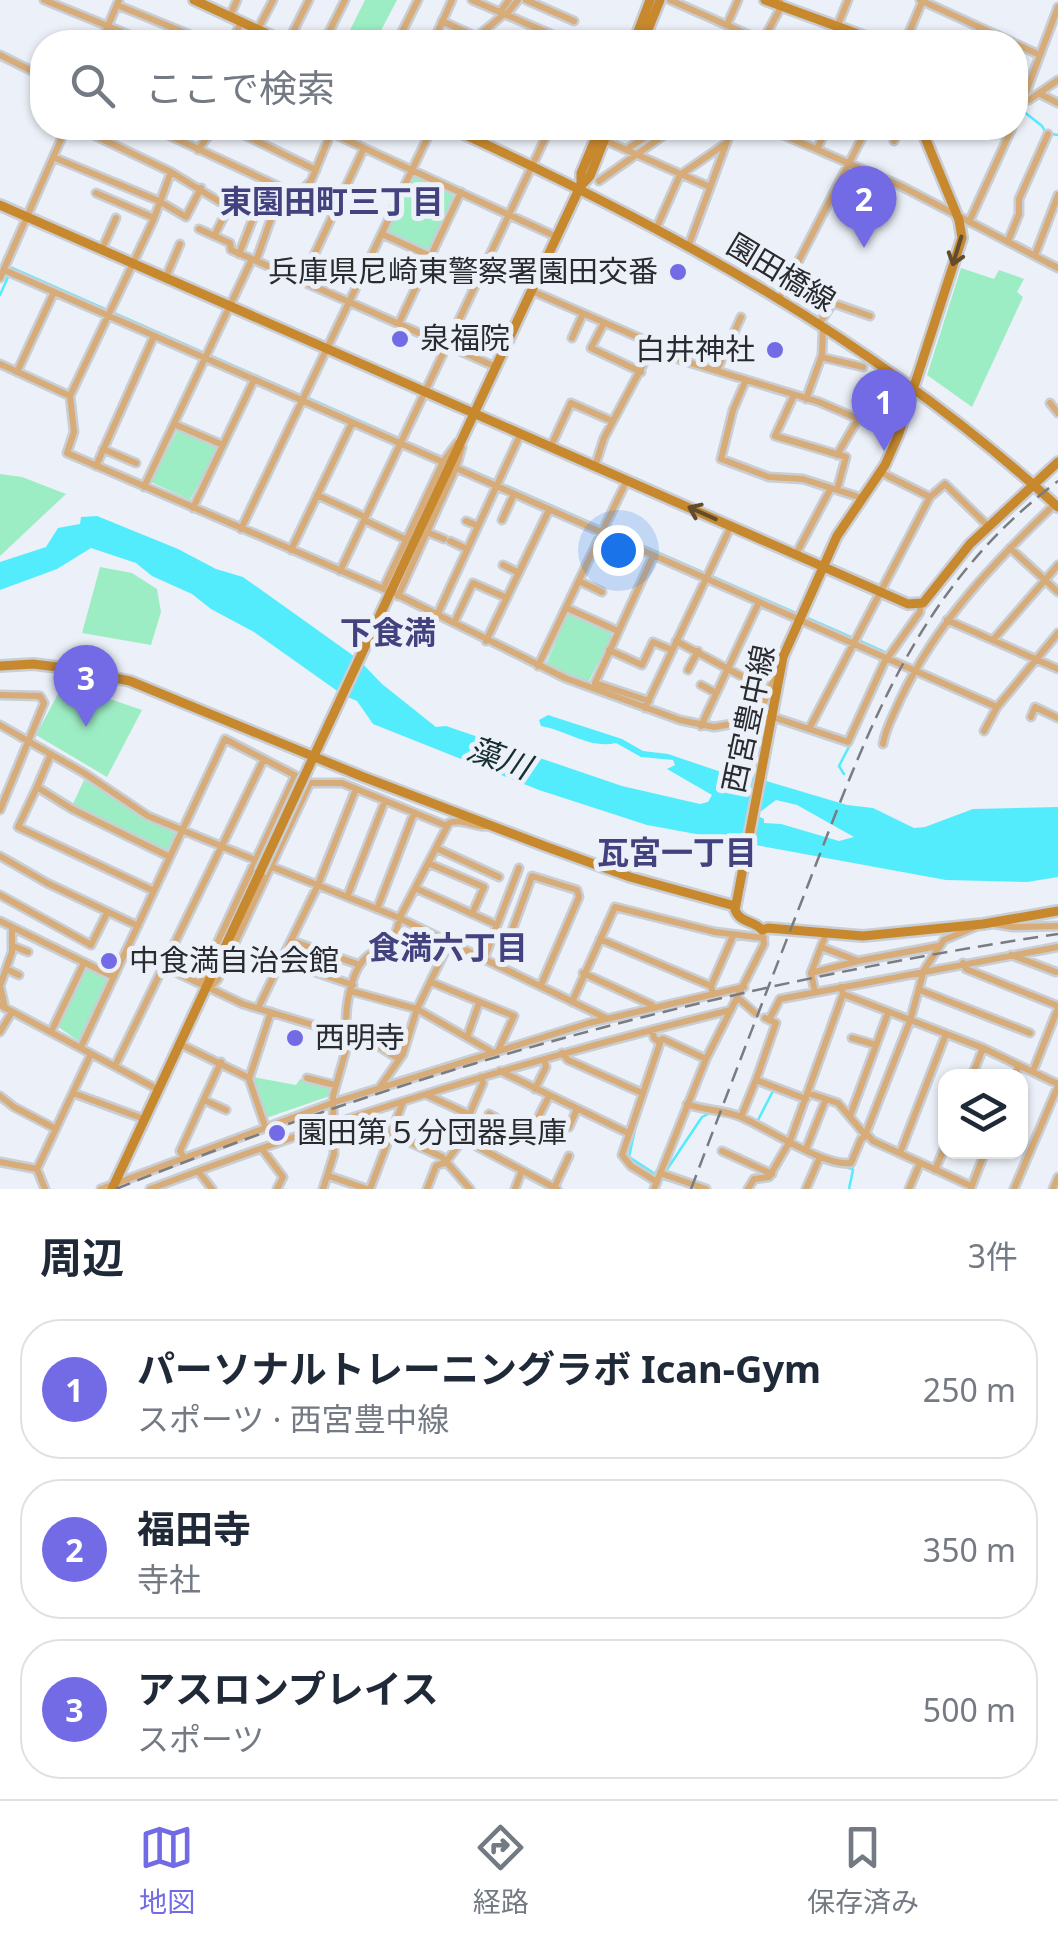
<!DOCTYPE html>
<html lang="ja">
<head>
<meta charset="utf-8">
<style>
  :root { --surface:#fff; --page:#f2f2f3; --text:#1f2937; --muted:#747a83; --line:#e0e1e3; --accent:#726be5 }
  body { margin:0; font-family:"Noto Sans","Noto Sans JP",sans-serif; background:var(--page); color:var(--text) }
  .controls { position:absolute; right:30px; bottom:30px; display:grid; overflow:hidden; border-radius:20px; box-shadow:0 2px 8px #0004 }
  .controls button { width:90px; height:90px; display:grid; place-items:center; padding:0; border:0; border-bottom:2px solid var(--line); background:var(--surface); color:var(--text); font:50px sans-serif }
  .you { position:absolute; left:618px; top:550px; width:35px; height:35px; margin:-25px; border:8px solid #fff; border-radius:50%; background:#1a73e8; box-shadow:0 0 0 15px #1a73e833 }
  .badge { display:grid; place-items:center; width:65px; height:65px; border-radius:50%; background:var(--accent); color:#fff; font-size:32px; font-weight:700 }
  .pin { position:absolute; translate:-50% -82px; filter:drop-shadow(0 2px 5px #0008) }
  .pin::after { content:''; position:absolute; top:52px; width:35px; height:30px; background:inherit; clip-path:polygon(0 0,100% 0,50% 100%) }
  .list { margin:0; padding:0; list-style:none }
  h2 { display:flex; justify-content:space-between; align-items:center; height:130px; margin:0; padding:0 40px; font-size:42px }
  h2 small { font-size:32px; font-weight:400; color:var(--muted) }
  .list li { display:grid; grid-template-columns:65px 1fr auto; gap:30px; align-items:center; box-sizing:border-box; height:140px; margin:0 20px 20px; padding:0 20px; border:2px solid var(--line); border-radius:40px }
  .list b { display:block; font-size:38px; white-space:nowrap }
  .list p { margin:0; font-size:32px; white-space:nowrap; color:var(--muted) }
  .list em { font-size:32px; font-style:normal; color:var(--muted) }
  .icon { flex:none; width:55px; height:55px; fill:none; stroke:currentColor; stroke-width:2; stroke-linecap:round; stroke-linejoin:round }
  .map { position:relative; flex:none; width:1058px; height:1189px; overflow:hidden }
  .search { position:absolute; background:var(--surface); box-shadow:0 2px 8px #0004; left:30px; right:30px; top:30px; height:110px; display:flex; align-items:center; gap:25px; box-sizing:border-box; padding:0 35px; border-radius:40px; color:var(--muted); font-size:38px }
  .sheet { height:610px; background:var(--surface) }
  nav { display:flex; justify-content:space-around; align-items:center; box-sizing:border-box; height:140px; border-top:2px solid var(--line); background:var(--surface); font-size:28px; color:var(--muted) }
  nav a { display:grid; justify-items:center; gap:5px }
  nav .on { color:var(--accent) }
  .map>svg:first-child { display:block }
</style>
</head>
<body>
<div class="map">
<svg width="1058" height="1189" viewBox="0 0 1058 1189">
  <rect width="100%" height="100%" fill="#ecf0f8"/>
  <!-- green -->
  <path fill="#9dedc4" d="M365,0H397L375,42H344Z
    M413,176L455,196L428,252L387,231Z
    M961,268L994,279L999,270L1024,279L1017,292L1023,297L972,407L927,375Z
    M178,429L217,445L218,448L190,500L151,482Z
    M0,474L22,477L66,494L0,556Z
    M100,567L132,573L157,589L161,612L151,645L82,633Z
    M568,613L610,631L612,635L588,683L546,664Z
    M59,692L98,695L142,710L107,777L36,735Z
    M84,780L178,835L169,853L72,806Z
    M87,968L106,978L108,982L81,1039L77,1040L57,1026L83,969Z
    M253,1077L296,1085L300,1079L332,1087L330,1096L266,1118Z"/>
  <!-- water -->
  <path fill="#53ecfd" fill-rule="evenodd" d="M97,516L178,549L216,569L243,577L358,659L382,684L436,727L446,726L622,786L700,804L708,802L712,795L667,769L675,765L673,760L641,757L616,743C589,749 569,731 541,726L539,720L548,715L622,739L643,751L668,754L730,775L732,771L847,805L873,808L914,828L925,827L973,809L1058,807V877L1027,882L946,880L647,825L539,790L373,724L357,701L343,695L254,632L211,609L192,594L152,576L136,563L91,548L57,569L0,590V562L46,547L58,528L80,524L81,517ZM776,800L797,805L854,837L839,841L781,824L764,823V819L756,815Z"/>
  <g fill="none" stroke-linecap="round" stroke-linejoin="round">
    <!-- stream -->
    <path stroke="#53ecfd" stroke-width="2.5" d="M1023,111L1042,126L1046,133L1058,135
      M234,201L247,199L287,219L295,214L298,199
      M0,295L12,268L300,395
      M308,398L439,456
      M464,467L798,614
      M805,617L853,638
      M860,641L889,654
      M855,734L890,660
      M844,774L839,766L852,741
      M845,998L986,1053L1054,1086
      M898,1043L906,1023
      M584,1064L641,1088
      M649,1084L656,1067
      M637,1120L629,1157L663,1179L689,1186
      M867,1122L886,1074
      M756,1124L773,1091
      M874,1137L926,1162
      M0,1166L33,1172L36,1176
      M842,1166L852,1169L856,1158
      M666,1171L702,1117L710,1113
      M969,1182L982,1152
      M849,1189L853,1170"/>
    <!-- street casing -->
    <g stroke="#c9cdd4" stroke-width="11">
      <path id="street" d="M44,0L147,42
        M472,0L569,42
        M526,0L574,21
        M670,0L763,41
        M920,0L1012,42
        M117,5L208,42
        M500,12L509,0
        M506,15L518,0
        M230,16L237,0
        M442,21L479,38
        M727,25L738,0
        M837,27L848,0
        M258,29L273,0
        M438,31L452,0
        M647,33L668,42
        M101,42L119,0
        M232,42L241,22
        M288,42L309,0
        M324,42L345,0
        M397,42L418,0
        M471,42L504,14
        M532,42L539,29
        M762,42L781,7L780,0
        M905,42L922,2
        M974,42L980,28
        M1016,44L1040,55
        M0,55L42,76
        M1040,94L1058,103
        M1024,100H1029L1058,80
        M1016,119L1058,7
        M79,128L171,172L153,221L70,396L74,432L67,453L386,590
        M153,128L297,195L311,181L333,128
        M230,128L316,170
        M308,128L328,137
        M576,128L596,136
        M767,128L899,185L1058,268
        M604,140L710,187
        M894,141L900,128
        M364,148L557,237
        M627,149L659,128
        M817,149L827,128
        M198,150L214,128
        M53,157L159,201L186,217L201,188
        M171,172L220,202L231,203
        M599,181L674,128
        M96,193L154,218
        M969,222L1012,128
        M199,229L230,243L231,250L252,259
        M656,229L680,175L725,144
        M382,234L430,256
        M214,236L230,205
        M1008,241L1019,214V199L1048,134
        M688,247L732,128
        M102,249L116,218
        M239,254L256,211
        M1035,255L1058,195
        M256,261L272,216
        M4,270L443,462
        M166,277L180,244
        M0,278L66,128
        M302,281L364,148L330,132
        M532,291L640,338L668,356L819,402L898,436
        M779,299L867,128
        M399,323L461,192
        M604,323L591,348L641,372
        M819,324L833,303L870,316
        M572,338L583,314
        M821,357L863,367
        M0,364L70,396
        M717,370L741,317
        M17,372L54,292
        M746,380L733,410L721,459L769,477L803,479L862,498
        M794,395L775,436L846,457L837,490
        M806,399L822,355L823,328
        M1050,403L1058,413
        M174,424L223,445
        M551,446L571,403L612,421
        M103,449L136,463
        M837,455L858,419
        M96,466L154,336
        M595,466L604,438L653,346
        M456,468L997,707
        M880,472L930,497
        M144,487L252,259L496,367
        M317,495L365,517
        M193,508L254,380
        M364,520L407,540
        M502,520L514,494
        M466,521L478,526
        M241,529L432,128
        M427,532L444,539
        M450,541L467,549
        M1010,548L1058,592
        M291,550L352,423
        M796,554L831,488
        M503,565L519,573
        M340,571L550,128
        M579,581L602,592
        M383,589L443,462L457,443
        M396,594L565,678L680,720L714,727L773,717L848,742L884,663L920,612V604
        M398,596L456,468L462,447
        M567,608L618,631
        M438,613L521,433
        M947,620L1058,669
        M455,621L473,583L507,598
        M993,640L1058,565
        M486,641L549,510
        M676,641L743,677
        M609,650L642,665L653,642L672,650
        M538,666L627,480
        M688,670L698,651
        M701,685L716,693
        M0,695L40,696L44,703L0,810
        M649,701L595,683L653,556
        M645,708L731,526
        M1031,717L1035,707L1058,718
        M757,718L778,670
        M0,725L84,773L148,816L255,860
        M701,726L759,602
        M809,729L930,497L945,484L988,526
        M984,731L997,707L1058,633
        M883,744C885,729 894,714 900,700C936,623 994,562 1055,504
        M51,754L37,787L72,809L170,857
        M37,787L18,827L154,891
        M436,848L499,877
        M0,856L47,883L138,926
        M428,863L484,887L472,914
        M270,866L397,917L606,1018
        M415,888L497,925
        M0,895L91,945L107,913
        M347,897L385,801
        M377,909L414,813
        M0,921L114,977
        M995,924L1013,927L1058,926
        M600,939L711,986L713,994
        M292,941L360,965
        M13,946L28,952
        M127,949L243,1004L350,1036L359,1034L399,1059
        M1011,955L1056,972
        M484,959L519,868
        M858,961L938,946
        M963,963L966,969L1058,1006
        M499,966L532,876L577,890L579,897L541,985
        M6,969L19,975
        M315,972L353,985
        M583,973L652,1005
        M811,973L858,961L821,947
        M431,982L514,1016L498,1051
        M201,984L205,969L295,776
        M711,986L733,936
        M841,987L843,994L983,1048L1058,1084
        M210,988L218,979L310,783
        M920,990L1030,1033
        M351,991L417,1009L494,1053
        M815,992L811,973L826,934
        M738,998L755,1013
        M572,1002L615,907L715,932L764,938
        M0,1005L157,1089
        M5,1008L0,986L12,952V927
        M258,1008L318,885L356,789
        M765,1018L776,1023L756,1080L806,1099
        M769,1020L780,999L1058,947
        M652,1030L654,1038L660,1043L622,1155L631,1166L657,1182
        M0,1032L12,1012
        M51,1032L84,963
        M347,1033C344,1012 350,968 369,955C377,951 385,950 392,945L401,915L449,823C463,817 477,830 491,825
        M467,1037L479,1003
        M852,1038L876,1045
        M659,1041L663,1039L706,1059
        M180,1044L249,1078
        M81,1047L225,739L310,783H342L447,826
        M562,1053L568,1060L642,1093
        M115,1066L264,759
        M500,1071L628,1133
        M1033,1071L1058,1008
        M972,1076L983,1048
        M1015,1076L1018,1067
        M307,1078L335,1085
        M380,1087L403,1054L417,1009L449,943
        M535,1089L546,1067L544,1059
        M73,1093L144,1119
        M427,1095L470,1115
        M0,1096L14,1107L56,1129
        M204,1100L226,1110
        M687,1104C705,1111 722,1109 741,1117C769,1129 824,1167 851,1163L861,1139L866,1136L838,1103L808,1093
        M489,1114L529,1136L549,1096
        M850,1116L888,1013
        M741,1117L756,1080
        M265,1126L249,1079L271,1012
        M569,1127L577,1109
        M392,1134L442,1157L470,1189
        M463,1139L557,1189
        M262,1149L283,1177L277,1189
        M806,1149L826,1099
        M722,1151L772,1174
        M900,1153L946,1034
        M184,1158L180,1151L221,1062
        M0,1162L37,1169L91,1054
        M37,1169L45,1189
        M935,1170L946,1144
        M198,1171L212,1189
        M660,1173L706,1189
        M329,1176L367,1189
        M971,1186L873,1141L866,1133L910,1021L924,970L944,940L975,927
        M554,1188L569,1156
        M971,1188L985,1152
        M101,1189L335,1102L589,1023L744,987
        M150,1189C339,1117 534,1058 731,1010
        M323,1189L334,1154L333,1096L350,1036
        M370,1189L403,1102
        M427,1189L436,1166L446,1162L463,1139L461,1134L483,1083L481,1077
        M515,1189L521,1173
        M654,1189L706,1059L764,944L762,930
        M748,1189L754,1179L769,1177L790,1141L843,994
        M806,1189L820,1157
        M909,1189L920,1163
        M1014,1189L1058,1086
        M1053,1189L1058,1177"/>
    </g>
    <!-- secondary casing -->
    <g stroke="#c9cdd4" stroke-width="14">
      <path id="secondary" d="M194,0L285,42
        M765,0L880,42
        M634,42L650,0
        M643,42L660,0
        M450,128C668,227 881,344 1058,507
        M921,128L959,220L962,238L898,436L885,465L837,536L783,657L735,910C741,924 754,920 762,930L768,928L863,936L983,924L1058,911
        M581,185V173L600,128
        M0,205L908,604L923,603L970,544L1058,462
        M0,666L33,664L66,668L130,681L361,776L547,847L630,877L735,906
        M305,775L580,187L590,176L609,128
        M112,1189L260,872"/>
    </g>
    <!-- street -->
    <use href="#street" stroke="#d7ac78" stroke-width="6"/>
    <!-- secondary -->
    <use href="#secondary" stroke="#c8892e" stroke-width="9"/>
    <!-- rail -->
    <path stroke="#797c81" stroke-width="2.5" stroke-dasharray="15 8" stroke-linecap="butt" d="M116,1189C418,1067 736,982 1058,934
      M691,1189C729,1089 767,990 806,890C868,731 915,589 1058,481"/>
    <!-- secondary-bridge casing -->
    <g stroke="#c9cdd4" stroke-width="14" stroke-linecap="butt">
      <path id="secondary-bridge" d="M260,872L305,775"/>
    </g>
    <!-- secondary-bridge -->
    <use href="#secondary-bridge" stroke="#c8892e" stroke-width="9"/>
  </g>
  <!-- one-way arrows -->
  <defs><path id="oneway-shaft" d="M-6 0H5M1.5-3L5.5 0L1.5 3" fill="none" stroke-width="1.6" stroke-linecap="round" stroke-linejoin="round" transform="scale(2.5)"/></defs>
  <g stroke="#614c2e">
    <use href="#oneway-shaft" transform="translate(957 251) rotate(107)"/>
    <use href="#oneway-shaft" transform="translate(702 513) rotate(-156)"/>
  </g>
  <!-- markers -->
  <g fill="#726be5" stroke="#ecf0f8" stroke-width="4">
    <circle cx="678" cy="272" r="10"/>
    <circle cx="400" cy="339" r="10"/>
    <circle cx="775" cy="350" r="10"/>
    <circle cx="109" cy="961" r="10"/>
    <circle cx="295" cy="1038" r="10"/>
    <circle cx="277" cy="1133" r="10"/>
  </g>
  <g text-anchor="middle" stroke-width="10" stroke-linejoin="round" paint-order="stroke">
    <!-- poi labels -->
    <g font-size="30" fill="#292b2e" stroke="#ecf0f8" text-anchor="start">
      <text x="658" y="282" text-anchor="end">兵庫県尼崎東警察署園田交番</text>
      <text x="420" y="349">泉福院</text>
      <text x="755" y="360" text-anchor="end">白井神社</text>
      <text x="129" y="971">中食満自治会館</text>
      <text x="315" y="1048">西明寺</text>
      <text x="297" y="1143">園田第５分団器具庫</text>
    </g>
    <!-- street labels -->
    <g font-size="30" fill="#292b2e" stroke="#ecf0f8">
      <text transform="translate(781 273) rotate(31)" y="10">園田橋線</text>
      <text transform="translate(749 719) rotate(-78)" y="10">西宮豊中線</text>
    </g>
    <!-- neighbourhood labels -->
    <g font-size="32" font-weight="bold" fill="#43427f" stroke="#ecf0f8">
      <text x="332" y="213">東園田町三丁目</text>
      <text x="388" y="644">下食満</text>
      <text x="677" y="864">瓦宮一丁目</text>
      <text x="448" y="959">食満六丁目</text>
    </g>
    <!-- water labels -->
    <g font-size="32" font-style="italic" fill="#152f32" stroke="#ecf0f8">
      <text transform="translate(499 758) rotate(20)" y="11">藻川</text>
    </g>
  </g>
</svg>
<div class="controls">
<button><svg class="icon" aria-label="layers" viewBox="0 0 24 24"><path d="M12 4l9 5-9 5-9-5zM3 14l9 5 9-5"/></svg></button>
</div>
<div class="you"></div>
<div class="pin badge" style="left:884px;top:451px">1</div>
<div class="pin badge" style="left:864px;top:248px">2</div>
<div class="pin badge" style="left:86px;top:727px">3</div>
<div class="search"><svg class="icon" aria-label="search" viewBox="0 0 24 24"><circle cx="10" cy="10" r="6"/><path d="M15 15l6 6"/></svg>ここで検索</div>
</div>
<section class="sheet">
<h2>周辺<small>3件</small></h2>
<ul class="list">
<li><span class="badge">1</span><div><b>パーソナルトレーニングラボ Ican-Gym</b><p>スポーツ · 西宮豊中線</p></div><em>250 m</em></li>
<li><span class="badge">2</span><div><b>福田寺</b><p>寺社</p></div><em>350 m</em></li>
<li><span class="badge">3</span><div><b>アスロンプレイス</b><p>スポーツ</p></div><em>500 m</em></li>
</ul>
</section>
<nav>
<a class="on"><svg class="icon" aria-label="map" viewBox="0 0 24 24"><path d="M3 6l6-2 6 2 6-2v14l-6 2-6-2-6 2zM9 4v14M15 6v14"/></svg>地図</a>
<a><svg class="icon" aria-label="directions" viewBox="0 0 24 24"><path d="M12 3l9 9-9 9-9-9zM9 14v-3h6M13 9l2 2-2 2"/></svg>経路</a>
<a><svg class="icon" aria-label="saved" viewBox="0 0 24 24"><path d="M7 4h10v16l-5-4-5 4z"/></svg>保存済み</a>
</nav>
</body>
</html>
